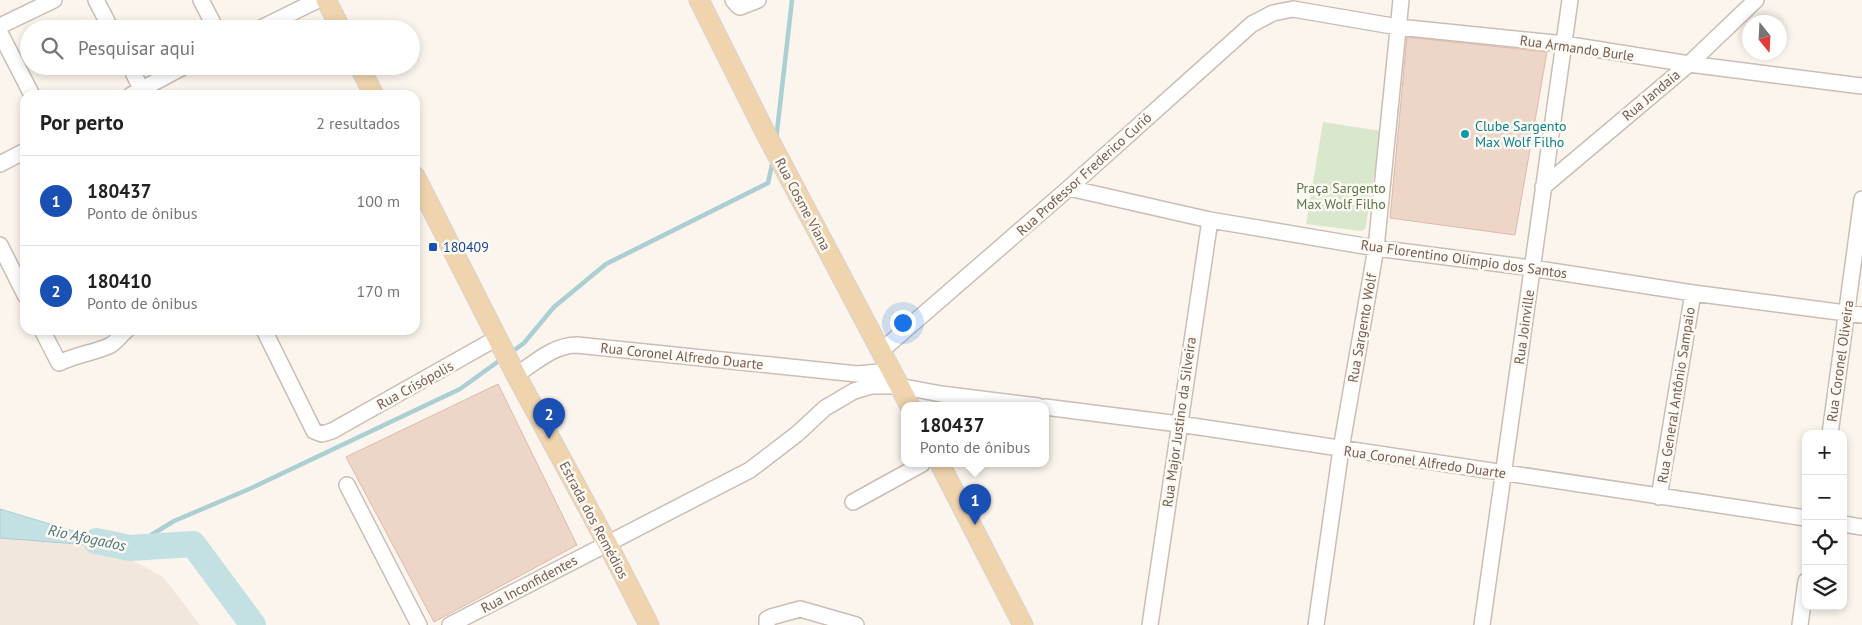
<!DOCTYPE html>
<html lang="pt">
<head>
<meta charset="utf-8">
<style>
  :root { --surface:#fff; --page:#f6f6f6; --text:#202124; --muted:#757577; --line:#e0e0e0; --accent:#111827 }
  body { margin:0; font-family:"PT Sans",sans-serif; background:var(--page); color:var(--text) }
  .controls { position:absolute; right:15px; bottom:15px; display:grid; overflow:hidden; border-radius:10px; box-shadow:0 2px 8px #0003 }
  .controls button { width:45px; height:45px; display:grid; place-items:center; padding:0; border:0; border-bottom:1px solid var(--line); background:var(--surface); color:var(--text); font:25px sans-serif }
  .compass { position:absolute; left:1742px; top:15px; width:45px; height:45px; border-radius:50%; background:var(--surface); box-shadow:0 2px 8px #0003; rotate:162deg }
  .you { position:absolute; left:902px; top:322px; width:18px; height:18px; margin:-12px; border:4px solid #fff; border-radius:50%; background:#1a73e8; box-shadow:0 0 0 8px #1a73e833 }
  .badge { display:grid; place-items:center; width:32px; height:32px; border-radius:50%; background:var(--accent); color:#fff; font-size:16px; font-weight:700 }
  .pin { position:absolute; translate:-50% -41px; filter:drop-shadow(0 1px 2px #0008) }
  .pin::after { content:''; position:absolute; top:26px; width:18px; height:15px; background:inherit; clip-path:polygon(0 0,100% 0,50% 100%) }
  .popup { position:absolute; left:901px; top:402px; width:148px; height:65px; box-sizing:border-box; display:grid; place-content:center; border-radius:10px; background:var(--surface); filter:drop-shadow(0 1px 4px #0005); font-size:16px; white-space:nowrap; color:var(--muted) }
  .popup b { font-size:19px; color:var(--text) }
  .popup::after { content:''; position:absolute; left:50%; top:100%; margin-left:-10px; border:10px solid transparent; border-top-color:var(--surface) }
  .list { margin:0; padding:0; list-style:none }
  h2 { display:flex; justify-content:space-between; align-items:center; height:65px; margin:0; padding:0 20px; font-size:21px }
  h2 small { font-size:16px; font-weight:400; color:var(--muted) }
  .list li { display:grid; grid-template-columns:32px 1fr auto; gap:15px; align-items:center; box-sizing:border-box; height:90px; padding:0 20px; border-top:1px solid var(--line) }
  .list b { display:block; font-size:19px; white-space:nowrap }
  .list p { margin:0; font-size:16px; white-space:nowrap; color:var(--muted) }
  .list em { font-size:16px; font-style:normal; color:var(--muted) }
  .icon { flex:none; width:28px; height:28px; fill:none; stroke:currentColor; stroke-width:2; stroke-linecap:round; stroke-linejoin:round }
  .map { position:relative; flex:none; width:1862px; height:625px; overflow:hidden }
  .search { position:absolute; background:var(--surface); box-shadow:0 2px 8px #0003; left:20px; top:20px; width:400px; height:55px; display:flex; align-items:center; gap:12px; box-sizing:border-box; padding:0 18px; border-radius:28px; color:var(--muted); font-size:19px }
  .panel { position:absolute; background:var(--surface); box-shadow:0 2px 8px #0003; left:20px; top:90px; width:400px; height:245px; border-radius:15px }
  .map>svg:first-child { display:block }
</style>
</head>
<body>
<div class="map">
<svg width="1862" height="625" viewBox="0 0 1862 625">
  <rect width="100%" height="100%" fill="#fbf5ed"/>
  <!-- residential -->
  <path fill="#f2e7dc" d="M0,526L99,542L163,577L200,625H0Z"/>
  <!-- green -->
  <path fill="#d9e7cc" d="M1323,122L1381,131L1366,225L1365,229L1361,231L1306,224Z"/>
  <!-- water -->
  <path fill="#c3e0e3" stroke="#abcfd3" d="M0,509L130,548L0,538Z"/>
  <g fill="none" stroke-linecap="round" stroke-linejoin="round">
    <!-- stream -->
    <path stroke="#abcfd3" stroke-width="4.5" d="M776,140L792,0
      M509,354L524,343L554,307L606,264L768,183L773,160
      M130,548L174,521L247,490L460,389L503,358"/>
    <!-- river -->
    <path stroke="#c3e0e3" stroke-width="26" d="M96,541L130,548L193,544L253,625"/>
  </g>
  <!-- building -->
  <path fill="#edd5c8" stroke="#dba" d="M1407,37L1547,52L1515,235L1390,218Z
    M498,384L577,545L434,622L346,457Z"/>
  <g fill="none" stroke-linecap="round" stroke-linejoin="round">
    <!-- minor casing -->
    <g stroke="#ccbdb4" stroke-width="18">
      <path id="minor" d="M96,0L111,29
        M201,0L216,29
        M733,0L737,5L740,7L758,0
        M0,26L54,0
        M259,29L318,0
        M0,33L32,95
        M130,66L144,95
        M131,95L185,66
        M0,164L25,151
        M1543,187L1689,64L1756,0
        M1069,188L1210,220L1376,248L1532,268L1693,293L1862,315
        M0,245L25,295
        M42,330L59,363C75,355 93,353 109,346C116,343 121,334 127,330
        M264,330L314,431L322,434L332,431L497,338
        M881,351L1069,188L1252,24L1273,13L1293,9L1398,27L1564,44L1689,64L1862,86
        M516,375C535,363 553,345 577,345L857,374L892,371
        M1045,407L1179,424L1806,518
        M1830,434L1862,199
        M347,485L419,625
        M1659,497L1693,293
        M853,502L922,464
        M1843,524L1862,527
        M450,625L750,470L797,434L825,408L854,391L871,386H899L941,394L1038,406
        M767,625V619L771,617L800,609L856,625
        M1150,625L1210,220
        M1316,625L1341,449L1376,248L1401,0
        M1482,625L1570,0
        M1800,625L1806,581"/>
    </g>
    <!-- major casing -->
    <g stroke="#d8d1cf" stroke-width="21">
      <path id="major" d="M326,0L341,29
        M699,0L765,132L910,406
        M359,66L374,95
        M415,176L516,375L607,543L649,625
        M940,464L1023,625"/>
    </g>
    <!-- minor -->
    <use href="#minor" stroke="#fff" stroke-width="15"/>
    <!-- major -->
    <use href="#major" stroke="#f0d4ae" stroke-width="19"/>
  </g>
  <!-- markers -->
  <circle fill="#0f9aa8" stroke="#fdf9f3" stroke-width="2" cx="1465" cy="134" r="5"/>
  <rect fill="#1a4fb4" stroke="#fdf9f3" stroke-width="2" x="428" y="242" width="10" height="10" rx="2.5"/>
  <g text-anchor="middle" stroke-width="5" stroke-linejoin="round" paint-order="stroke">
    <!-- street labels -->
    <g font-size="14" fill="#745c52" stroke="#fdf9f3">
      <text transform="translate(1577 48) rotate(8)" y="5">Rua Armando Burle</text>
      <text transform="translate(1651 95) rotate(-40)" y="5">Rua Jandaia</text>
      <text transform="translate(1084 174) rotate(-42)" y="5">Rua Professor Frederico Curió</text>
      <text transform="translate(803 204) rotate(62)" y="5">Rua Cosme Viana</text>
      <text transform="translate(1464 259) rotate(8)" y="5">Rua Florentino Olímpio dos Santos</text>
      <text transform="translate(1524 327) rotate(-82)" y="5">Rua Joinville</text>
      <text transform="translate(1362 328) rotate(-80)" y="5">Rua Sargento Wolf</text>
      <text transform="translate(682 356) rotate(6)" y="5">Rua Coronel Alfredo Duarte</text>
      <text transform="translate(1840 361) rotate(-82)" y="5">Rua Coronel Oliveira</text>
      <text transform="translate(415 385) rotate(-29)" y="5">Rua Crisópolis</text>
      <text transform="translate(1676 395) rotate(-81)" y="5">Rua General Antônio Sampaio</text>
      <text transform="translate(1179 422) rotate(-82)" y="5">Rua Major Justino da Silveira</text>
      <text transform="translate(1425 462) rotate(8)" y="5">Rua Coronel Alfredo Duarte</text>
      <text transform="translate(594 520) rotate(62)" y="5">Estrada dos Remédios</text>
      <text transform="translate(529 584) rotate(-28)" y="5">Rua Inconfidentes</text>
    </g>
    <!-- culture labels -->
    <g font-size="14" fill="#0d838f" stroke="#fdf9f3" text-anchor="start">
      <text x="1475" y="131">Clube Sargento<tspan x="1475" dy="16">Max Wolf Filho</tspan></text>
    </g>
    <!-- park labels -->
    <g font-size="14" fill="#5b784c" stroke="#fdf9f3">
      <text x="1341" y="193">Praça Sargento<tspan x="1341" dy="16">Max Wolf Filho</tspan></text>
    </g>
    <!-- transit labels -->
    <g font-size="14" fill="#164399" stroke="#fdf9f3" text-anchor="start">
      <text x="443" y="252">180409</text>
    </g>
    <!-- water labels -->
    <g font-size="15" font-style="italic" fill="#4b777d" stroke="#fdf9f3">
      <text transform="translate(87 538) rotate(12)" y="5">Rio Afogados</text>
    </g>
  </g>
</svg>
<div class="controls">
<button>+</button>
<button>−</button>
<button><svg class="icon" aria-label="locate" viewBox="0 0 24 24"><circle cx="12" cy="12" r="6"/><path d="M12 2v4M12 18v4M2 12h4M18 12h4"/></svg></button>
<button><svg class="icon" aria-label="layers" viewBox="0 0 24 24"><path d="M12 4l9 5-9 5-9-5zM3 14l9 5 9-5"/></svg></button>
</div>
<svg class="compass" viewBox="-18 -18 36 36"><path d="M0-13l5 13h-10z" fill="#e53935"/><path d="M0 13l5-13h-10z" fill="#757577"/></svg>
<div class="you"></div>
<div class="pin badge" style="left:975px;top:525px;background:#1a4fb4">1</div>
<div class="popup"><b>180437</b>Ponto de ônibus</div>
<div class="pin badge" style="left:549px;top:439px;background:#1a4fb4">2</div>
<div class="search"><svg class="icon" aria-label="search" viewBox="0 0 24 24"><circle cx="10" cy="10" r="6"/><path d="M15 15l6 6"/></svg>Pesquisar aqui</div>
<section class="panel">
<h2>Por perto<small>2 resultados</small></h2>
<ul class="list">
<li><span class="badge" style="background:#1a4fb4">1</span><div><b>180437</b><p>Ponto de ônibus</p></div><em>100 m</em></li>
<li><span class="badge" style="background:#1a4fb4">2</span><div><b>180410</b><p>Ponto de ônibus</p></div><em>170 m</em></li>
</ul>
</section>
</div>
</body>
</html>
